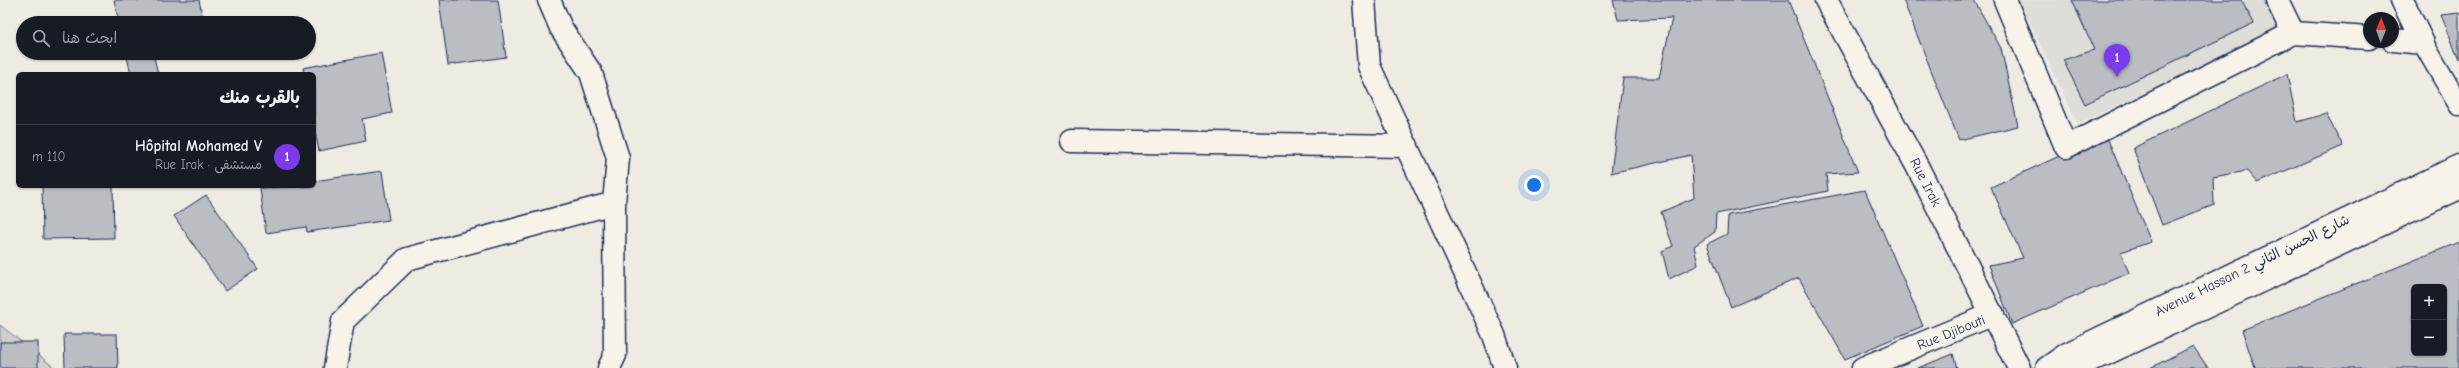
<!DOCTYPE html>
<html lang="ar">
<head>
<meta charset="utf-8">
<style>
  :root { --surface:#171b24; --page:#20242c; --text:#f1f3f6; --muted:#9ea1a6; --line:#363941; --accent:#7c3aed }
  body { margin:0; font-family:"Comic Neue","Playpen Sans Arabic",sans-serif; background:var(--page); color:var(--text); direction:rtl }
  .controls { position:absolute; right:12px; bottom:12px; display:grid; overflow:hidden; border-radius:6px; box-shadow:0 1px 3px #0004 }
  .controls button { width:36px; height:36px; display:grid; place-items:center; padding:0; border:0; border-bottom:1px solid var(--line); background:var(--surface); color:var(--text); font:20px sans-serif }
  .compass { position:absolute; left:2363px; top:12px; width:36px; height:36px; border-radius:50%; background:var(--surface); box-shadow:0 1px 3px #0004; rotate:1deg }
  .you { position:absolute; left:1534px; top:185px; width:14px; height:14px; margin:-10px; border:3px solid #fff; border-radius:50%; background:#1a73e8; box-shadow:0 0 0 6px #1a73e833 }
  .badge { display:grid; place-items:center; width:26px; height:26px; border-radius:50%; background:var(--accent); color:#fff; font-size:13px; font-weight:700 }
  .pin { position:absolute; translate:-50% -33px; filter:drop-shadow(0 1px 2px #0008) }
  .pin::after { content:''; position:absolute; top:21px; width:14px; height:12px; background:inherit; clip-path:polygon(0 0,100% 0,50% 100%) }
  .list { margin:0; padding:0; list-style:none }
  h2 { display:flex; justify-content:space-between; align-items:center; height:52px; margin:0; padding:0 16px; font-size:17px }
  h2 small { font-size:13px; font-weight:400; color:var(--muted) }
  .list li { display:grid; grid-template-columns:26px 1fr auto; gap:12px; align-items:center; box-sizing:border-box; height:64px; padding:0 16px; border-top:1px solid var(--line) }
  .list b { display:block; font-size:15px; white-space:nowrap }
  .list p { margin:0; font-size:13px; white-space:nowrap; color:var(--muted) }
  .list em { font-size:13px; font-style:normal; color:var(--muted) }
  .icon { flex:none; width:22px; height:22px; fill:none; stroke:currentColor; stroke-width:2; stroke-linecap:round; stroke-linejoin:round }
  .map { position:relative; flex:none; width:2459px; height:368px; overflow:hidden; direction:ltr }
  .search { position:absolute; background:var(--surface); box-shadow:0 1px 3px #0004; left:16px; top:16px; width:300px; height:44px; display:flex; align-items:center; gap:10px; box-sizing:border-box; padding:0 14px; border-radius:22px; color:var(--muted); font-size:15px }
  .panel { position:absolute; background:var(--surface); box-shadow:0 1px 3px #0004; left:16px; top:72px; width:300px; height:116px; border-radius:6px; direction:rtl }
  .map>svg:first-child { display:block }
</style>
</head>
<body>
<div class="map">
<svg width="2459" height="368" viewBox="0 0 2459 368">
  <rect width="100%" height="100%" fill="#eeebe2"/>
  <filter id="ink" filterUnits="userSpaceOnUse"><feTurbulence type="fractalNoise" baseFrequency=".025" numOctaves="2"/><feDisplacementMap in="SourceGraphic" scale="8" xChannelSelector="R" yChannelSelector="G"/><feConvolveMatrix kernelMatrix="1 2 1 2 8 2 1 2 1" color-interpolation-filters="sRGB"/></filter>
  <g filter="url(#ink)">
    <!-- built -->
    <path fill="#deddd8" d="M2019,0H2263L2279,30L2078,124Z"/>
    <!-- green -->
    <path fill="#cfcfcf" stroke="#757f96" d="M0,325L55,368H0Z"/>
    <!-- building -->
    <path fill="#babdc2" stroke="#1b2f5e" fill-rule="evenodd" d="M114,0H199L204,23H119Z
      M439,0H498L506,57L448,65Z
      M1613,0H1788L1858,172L1826,174L1828,191L1716,214L1715,232L1694,246L1698,265L1669,279L1662,251L1673,246L1661,212L1694,198L1691,155L1611,173L1623,78H1659L1672,18L1618,20Z
      M1903,0H1974L2001,48L2018,126L1959,140Z
      M2072,0H2241L2254,23L2085,104L2063,60L2094,50Z
      M2459,13V59L2441,15Z
      M126,53H153L158,74H131Z
      M381,53L392,113L362,119L366,141L319,151L314,127V74H304L303,68Z
      M2287,74L2297,122L2326,114L2343,146L2257,183L2247,171L2213,177L2214,205L2162,225L2133,148Z
      M2106,135L2151,242L2121,252L2129,273L2012,324L1989,265L2023,258L1991,187Z
      M382,171L389,220L307,232L306,227L266,233L260,188L314,186V181Z
      M42,186H113L114,238L43,239Z
      M1865,190L1923,326L1845,359L1799,278L1731,307L1707,244L1727,234L1728,215Z
      M206,195L258,269L225,291L174,216Z
      M2459,242V368H2255L2242,330ZM2414,287H2444V353H2414Z
      M64,334H117L118,368H65Z
      M0,342H38V368H0Z
      M2193,346L2208,368H2150Z
      M1953,354L1957,368H1918Z"/>
    <g fill="none" stroke-linecap="round" stroke-linejoin="round">
      <!-- service casing -->
      <g stroke="#1b2f5e" stroke-width="23">
        <path id="service" d="M2423,43L2459,105"/>
      </g>
      <!-- minor casing -->
      <g stroke="#1b2f5e" stroke-width="25">
        <path id="minor" d="M549,0L561,28L591,73L618,158L614,203L615,355L609,368
          M1364,0L1369,66L1494,335L1505,368
          M1826,0L1917,166L2019,368
          M2005,0L2066,147L2293,33L2369,38
          M2277,0L2293,33
          M2402,0L2423,43
          M2393,40L2423,43
          M1072,141L1407,146
          M335,368L343,321L407,259L614,203
          M1863,368L1993,314"/>
      </g>
      <!-- tertiary casing -->
      <g stroke="#1b2f5e" stroke-width="25">
        <path id="tertiary" d="M2047,368L2067,354L2459,166
          M2076,368L2459,188"/>
      </g>
      <!-- service -->
      <use href="#service" stroke="#f7f3e8" stroke-width="20"/>
      <!-- minor -->
      <use href="#minor" stroke="#f7f3e8" stroke-width="22"/>
      <!-- tertiary -->
      <use href="#tertiary" stroke="#f7f3e8" stroke-width="22"/>
    </g>
  </g>
  <g text-anchor="middle" stroke-width="3" stroke-linejoin="round" paint-order="stroke">
    <!-- street labels -->
    <g font-size="14" fill="#1b2f5e" stroke="#f7f3e8">
      <text transform="translate(1926 182) rotate(63)" y="5">Rue Irak</text>
      <text transform="translate(2252 265) rotate(-26)" y="5">Avenue Hassan 2 شارع الحسن الثاني</text>
      <text transform="translate(1951 332) rotate(-22)" y="5">Rue Djibouti</text>
    </g>
  </g>
</svg>
<div class="controls">
<button>+</button>
<button>−</button>
</div>
<svg class="compass" viewBox="-18 -18 36 36"><path d="M0-13l5 13h-10z" fill="#e53935"/><path d="M0 13l5-13h-10z" fill="#9ea1a6"/></svg>
<div class="you"></div>
<div class="pin badge" style="left:2117px;top:77px">1</div>
<div class="search"><svg class="icon" aria-label="search" viewBox="0 0 24 24"><circle cx="10" cy="10" r="6"/><path d="M15 15l6 6"/></svg>ابحث هنا</div>
<section class="panel">
<h2>بالقرب منك<small></small></h2>
<ul class="list">
<li><span class="badge">1</span><div><b>Hôpital Mohamed V</b><p>مستشفى · Rue Irak</p></div><em>110 m</em></li>
</ul>
</section>
</div>
</body>
</html>
